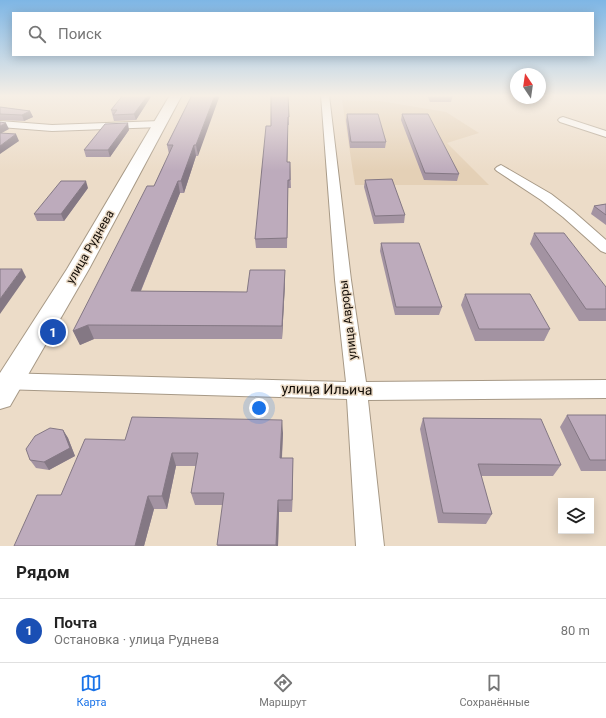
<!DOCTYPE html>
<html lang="ru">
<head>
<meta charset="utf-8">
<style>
  :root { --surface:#fff; --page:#f2f2f2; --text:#222; --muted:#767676; --line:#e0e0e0; --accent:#1a73e8 }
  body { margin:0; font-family:Roboto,sans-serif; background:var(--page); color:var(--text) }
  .controls { position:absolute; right:12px; bottom:12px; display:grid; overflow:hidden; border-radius:0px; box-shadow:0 2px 10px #0003 }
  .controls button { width:36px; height:36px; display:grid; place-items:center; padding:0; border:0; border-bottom:1px solid var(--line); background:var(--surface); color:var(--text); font:20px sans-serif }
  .compass { position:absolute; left:510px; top:68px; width:36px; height:36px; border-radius:50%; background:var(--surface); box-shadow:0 2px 10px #0003; rotate:347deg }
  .you { position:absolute; left:259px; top:408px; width:14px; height:14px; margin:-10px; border:3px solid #fff; border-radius:50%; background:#1a73e8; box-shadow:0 0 0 6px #1a73e833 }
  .badge { display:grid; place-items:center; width:26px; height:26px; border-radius:50%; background:var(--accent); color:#fff; font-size:13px; font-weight:700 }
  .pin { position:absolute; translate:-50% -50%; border:2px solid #fff; box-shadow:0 1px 4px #0006 }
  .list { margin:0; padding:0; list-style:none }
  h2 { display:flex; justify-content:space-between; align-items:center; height:52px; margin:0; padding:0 16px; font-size:17px }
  h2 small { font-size:13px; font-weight:400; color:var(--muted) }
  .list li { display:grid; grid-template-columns:26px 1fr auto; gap:12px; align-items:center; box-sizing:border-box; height:64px; padding:0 16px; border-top:1px solid var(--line) }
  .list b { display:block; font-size:15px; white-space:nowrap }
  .list p { margin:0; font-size:13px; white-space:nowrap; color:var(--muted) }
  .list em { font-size:13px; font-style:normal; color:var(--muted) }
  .icon { flex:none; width:22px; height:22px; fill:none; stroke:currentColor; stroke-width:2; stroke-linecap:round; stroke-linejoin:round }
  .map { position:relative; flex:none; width:606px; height:546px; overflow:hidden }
  .search { position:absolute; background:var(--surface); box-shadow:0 2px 10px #0003; left:12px; right:12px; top:12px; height:44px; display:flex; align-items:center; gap:10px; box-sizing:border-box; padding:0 14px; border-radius:0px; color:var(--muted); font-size:15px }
  .sheet { height:116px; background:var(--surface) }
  nav { display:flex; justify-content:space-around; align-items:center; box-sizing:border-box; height:56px; border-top:1px solid var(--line); background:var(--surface); font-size:11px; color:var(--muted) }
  nav a { display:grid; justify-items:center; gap:2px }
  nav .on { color:var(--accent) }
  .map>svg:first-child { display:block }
</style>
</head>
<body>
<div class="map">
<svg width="606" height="546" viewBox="0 0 606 546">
  <rect width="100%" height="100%" fill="#ecdcc8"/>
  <!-- built -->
  <path fill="#e4d0b6" d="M342,100L380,101L446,112L479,133L447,143L489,185H355Z"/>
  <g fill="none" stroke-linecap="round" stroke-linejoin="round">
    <!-- street casing -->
    <g stroke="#a79986" stroke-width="2">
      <path id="street" d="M321,95H329L351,280L366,382L606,380V398L368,400L384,546H356L347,399L0,389V373L346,382L335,280Z
        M563,117L606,131V137L560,122L558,120L560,118Z
        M0,121L52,125L160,121L165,124L160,127L52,131L0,127Z
        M501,165L551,194L573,211L606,240V253L601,251L563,217L541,200L497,171L495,169L497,167Z"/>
    </g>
    <!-- secondary casing -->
    <g stroke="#a79986" stroke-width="2">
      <path id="secondary" d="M170,95H182L89,269L10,406L0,409V373L67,269Z"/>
    </g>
    <!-- street -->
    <use href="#street" fill="#fff" fill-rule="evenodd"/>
    <!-- secondary -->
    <use href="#secondary" fill="#fff" fill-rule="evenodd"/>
  </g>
  <!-- wall -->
  <path fill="#a393a2" d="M152,95L136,120L114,121L111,110Z
    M192,95L198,156H196L184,193H180L141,291L247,292L285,283L282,339H94L80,345L73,331L154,186L169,154L167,145Z
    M271,95H296H288L289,125H288L287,162H290L291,188H288L287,248H256L255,239L271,126Z
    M427,95H453L451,102H430Z
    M0,107L30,111L33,117L24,121L0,120Z
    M347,114L386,142L385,148H350L346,120Z
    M402,114L459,174L457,181L424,180L401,120Z
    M129,130L110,157H86L84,150Z
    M365,180L405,215L404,223L374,224L364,187Z
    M88,188L64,221H37L34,214Z
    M606,204V225L591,214L594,206Z
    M534,233L606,287V321H579L530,244Z
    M381,243L442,307L439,315H395L380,251Z
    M465,294L550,329L544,341H475L461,305Z
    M567,415H606V471H581L560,427Z
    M423,418L561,465L553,476H481L492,514L486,524L438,523L420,429Z
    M63,430L68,438L75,456L49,470L36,468L30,460Z
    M283,433L282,458H293V471L292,512H279L278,546H218L217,545L223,505H195L191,493L196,466H176L167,509H154L144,546H14L61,495L125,440Z"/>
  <!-- shaded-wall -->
  <path fill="#847884" d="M148,95H152L136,120L134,114Z
    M215,95H220L198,156L196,145Z
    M30,111L33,117L24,121L22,115Z
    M6,123L9,129L0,134V126Z
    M128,123L129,130L110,157L108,150Z
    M16,134L19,141L0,154V146Z
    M194,145L196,156L184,193L181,181Z
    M86,181L88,188L64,221L61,214Z
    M178,181L180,193L135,305L131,291Z
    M22,269L26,277L0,314V299Z
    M285,270V283L282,339V326Z
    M88,325L94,339L80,345L73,331Z
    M282,420L283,433L281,471L280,458Z
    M63,430L68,438L75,456L49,470L44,462Z
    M172,453L176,466L167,509L162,496Z
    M293,458V471L292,512V500Z
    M148,496L154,509L144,546H135Z
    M278,500L279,512L278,546H276Z"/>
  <!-- building -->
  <path fill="#bdabbc" stroke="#847884" d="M123,95H148L134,114L113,115L117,110H111Z
    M192,95H215L196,145H194L181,181H178L131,291L247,292L250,270H285L282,326L88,325L73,331L147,186H154L173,145H167Z
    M271,95H288L289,117H288L287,162H290V180H288L287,238L255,239L266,126H271Z
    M0,107L30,111L22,115L0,114Z
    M347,114H378L386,142H351Z
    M402,114H428L459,174L425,173Z
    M0,122L6,123L0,126Z
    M128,123L108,150H84L105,124Z
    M0,133L16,134L0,146Z
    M392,179L405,215L375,216L365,180Z
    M61,181H86L61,214H34Z
    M606,204V215L594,206Z
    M534,233H564L606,287V309H586Z
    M381,243H419L442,307H396Z
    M0,269H22L0,299Z
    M465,294H530L550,329H479Z
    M567,415H606V460H590Z
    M132,417L282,420L280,458H293L292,500H278L276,545H217L224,493H191L198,453H172L162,496H148L135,546H14L37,495H61L85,439L125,440Z
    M423,418L541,419L561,465L478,464L492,514L443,513Z
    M50,428L63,430L70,448L44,462L30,460L26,449L35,436Z"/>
  <!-- sky -->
  <linearGradient id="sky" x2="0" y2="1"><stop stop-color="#7eb6e5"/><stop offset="0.56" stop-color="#f6efe6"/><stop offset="1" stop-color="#f6efe6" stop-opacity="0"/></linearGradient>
  <rect width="606" height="171" fill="url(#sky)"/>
  <g text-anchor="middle" stroke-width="3" stroke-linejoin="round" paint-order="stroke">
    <!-- street labels -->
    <g font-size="12" fill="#120c06" stroke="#ecdcc8">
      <text transform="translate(90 247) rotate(-60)" y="4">улица Руднева</text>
      <text transform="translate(348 320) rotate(-97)" y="4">улица Авроры</text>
    </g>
    <!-- near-street labels -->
    <g font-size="14" fill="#120c06" stroke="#ecdcc8">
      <text transform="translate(327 389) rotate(1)" y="5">улица Ильича</text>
    </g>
  </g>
</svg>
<div class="controls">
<button><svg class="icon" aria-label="layers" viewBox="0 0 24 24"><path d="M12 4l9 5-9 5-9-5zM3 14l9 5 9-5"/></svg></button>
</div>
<svg class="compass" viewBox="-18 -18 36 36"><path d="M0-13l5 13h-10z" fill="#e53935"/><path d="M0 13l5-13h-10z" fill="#767676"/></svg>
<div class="you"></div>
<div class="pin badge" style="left:53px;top:332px;background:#1a4fb4">1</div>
<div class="search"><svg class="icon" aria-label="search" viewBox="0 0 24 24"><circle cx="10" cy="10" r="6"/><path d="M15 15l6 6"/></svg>Поиск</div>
</div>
<section class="sheet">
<h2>Рядом<small></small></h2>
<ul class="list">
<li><span class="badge" style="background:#1a4fb4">1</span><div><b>Почта</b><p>Остановка · улица Руднева</p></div><em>80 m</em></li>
</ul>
</section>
<nav>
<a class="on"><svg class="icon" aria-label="map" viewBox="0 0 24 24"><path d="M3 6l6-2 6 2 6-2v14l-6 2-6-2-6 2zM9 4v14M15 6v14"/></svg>Карта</a>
<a><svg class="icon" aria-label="directions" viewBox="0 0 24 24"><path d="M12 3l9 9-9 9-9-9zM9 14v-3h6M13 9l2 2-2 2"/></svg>Маршрут</a>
<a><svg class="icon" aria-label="saved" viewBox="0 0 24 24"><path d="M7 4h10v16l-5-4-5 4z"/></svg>Сохранённые</a>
</nav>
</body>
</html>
